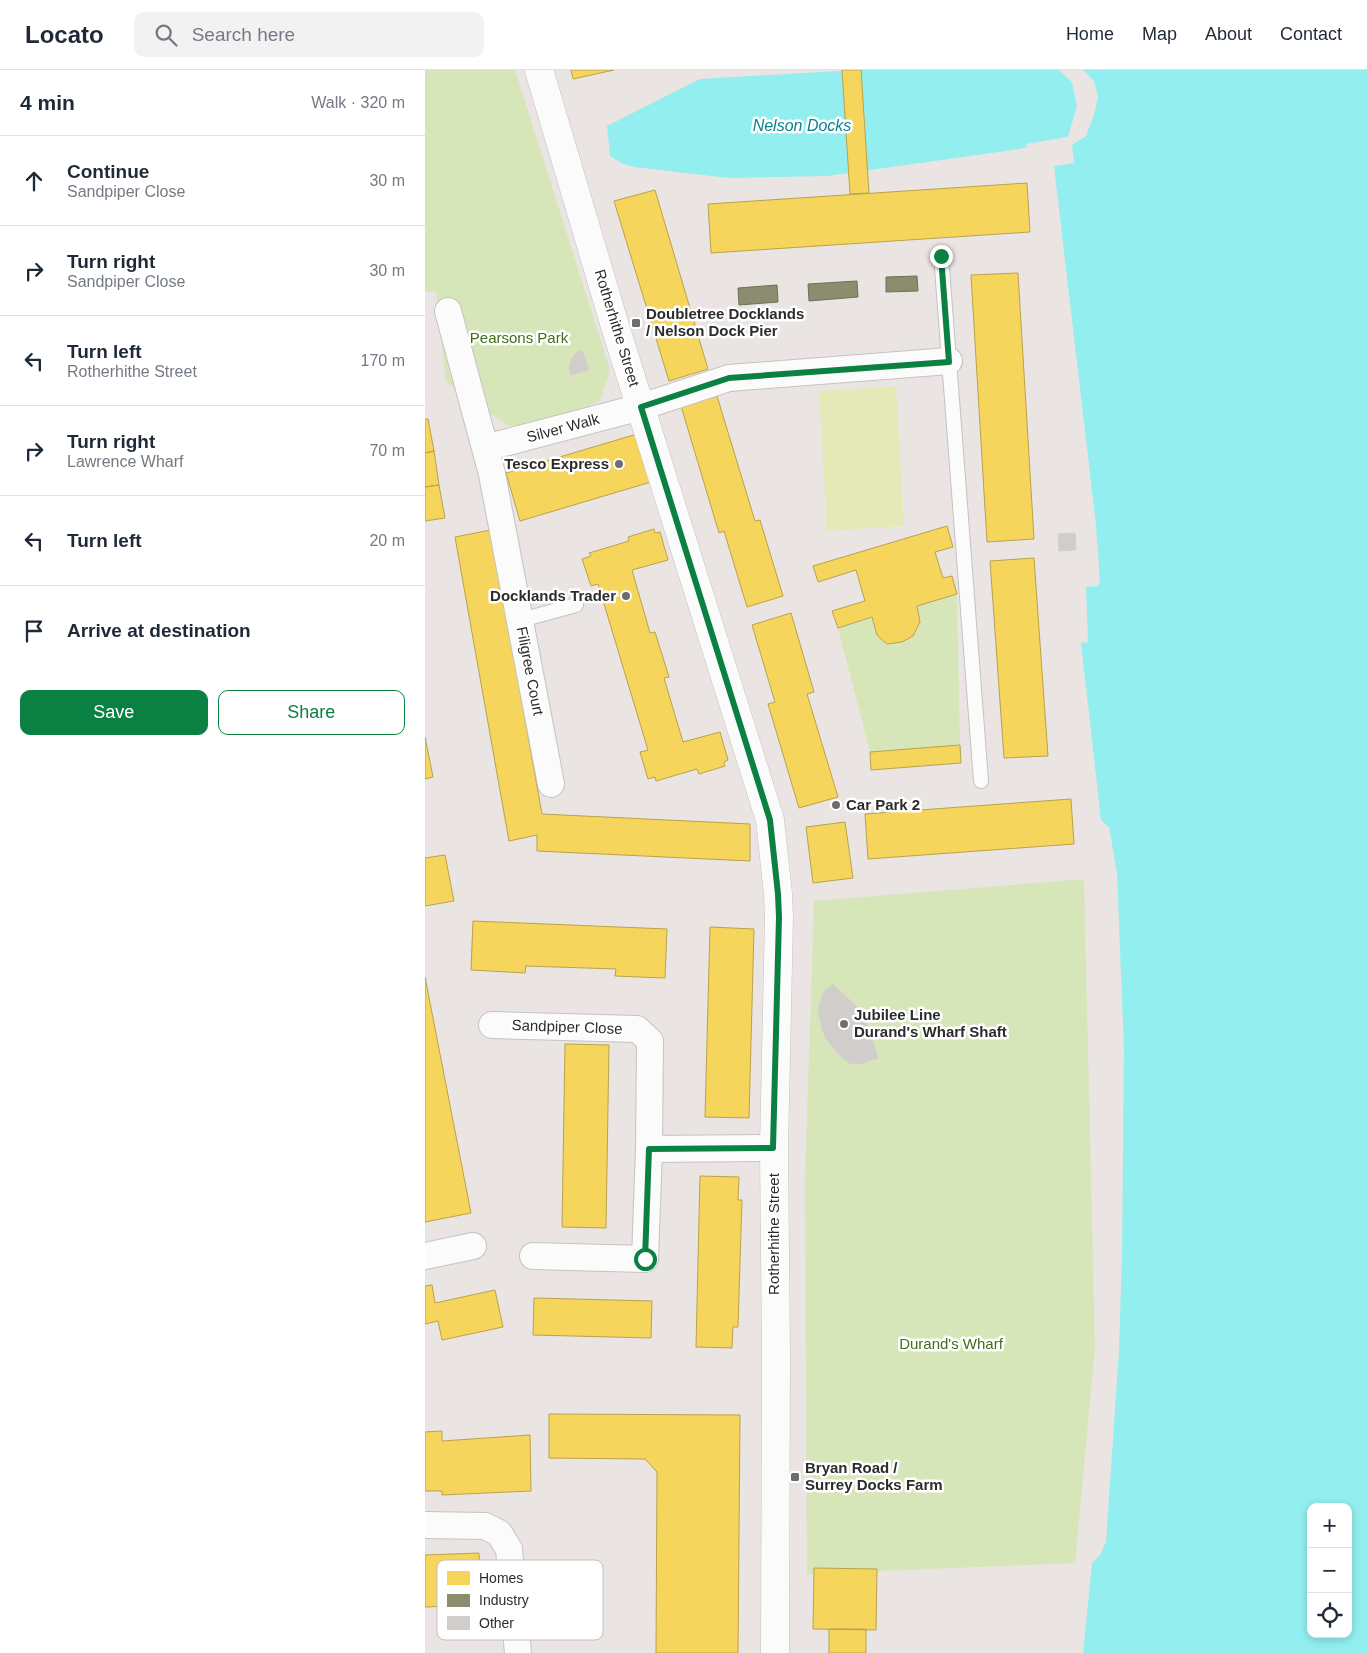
<!DOCTYPE html>
<html lang="en">
<head>
<meta charset="utf-8">
<style>
  :root { --surface:#fff; --page:#f2f2f3; --text:#1f2937; --muted:#747a83; --line:#e0e1e3; --accent:#0b8043 }
  body { margin:0; font-family:Helvetica,sans-serif; background:var(--page); color:var(--text) }
  .controls { position:absolute; right:15px; bottom:15px; display:grid; overflow:hidden; border-radius:10px; box-shadow:0 2px 8px #0003 }
  .controls button { width:45px; height:45px; display:grid; place-items:center; padding:0; border:0; border-bottom:1px solid var(--line); background:var(--surface); color:var(--text); font:25px sans-serif }
  .stop { position:absolute; width:15px; height:15px; margin:-11px; border:4px solid #0b8043; border-radius:50%; background:#fff }
  .stop.end { background:#0b8043; border-color:#fff; box-shadow:0 1px 5px #0008 }
  .list { margin:0; padding:0; list-style:none }
  h2 { display:flex; justify-content:space-between; align-items:center; height:65px; margin:0; padding:0 20px; font-size:21px }
  h2 small { font-size:16px; font-weight:400; color:var(--muted) }
  .list li { display:grid; grid-template-columns:32px 1fr auto; gap:15px; align-items:center; box-sizing:border-box; height:90px; padding:0 20px; border-top:1px solid var(--line) }
  .list b { display:block; font-size:19px; white-space:nowrap }
  .list p { margin:0; font-size:16px; white-space:nowrap; color:var(--muted) }
  .list em { font-size:16px; font-style:normal; color:var(--muted) }
  .actions { display:flex; gap:10px; padding:15px 20px }
  .actions a { flex:1; padding:11px 0; border:1px solid var(--accent); border-radius:10px; text-align:center; font-size:18px; color:var(--accent) }
  .actions .main { background:var(--accent); color:#fff }
  .icon { flex:none; width:28px; height:28px; fill:none; stroke:currentColor; stroke-width:2; stroke-linecap:round; stroke-linejoin:round }
  .map { position:relative; flex:none; width:942px; height:1583px; overflow:hidden }
  header { display:flex; align-items:center; gap:30px; box-sizing:border-box; height:70px; padding:0 25px; background:var(--surface); border-bottom:1px solid var(--line) }
  header strong { font-size:24px }
  nav { display:flex; gap:28px; margin-inline-start:auto; font-size:18px }
  .search { width:350px; height:45px; background:var(--page); display:flex; align-items:center; gap:12px; box-sizing:border-box; padding:0 18px; border-radius:10px; color:var(--muted); font-size:19px }
  main { display:flex }
  aside { flex:1; background:var(--surface) }
  .map>svg:first-child { display:block }
</style>
</head>
<body>
<header>
<strong>Locato</strong>
<div class="search"><svg class="icon" aria-label="search" viewBox="0 0 24 24"><circle cx="10" cy="10" r="6"/><path d="M15 15l6 6"/></svg>Search here</div>
<nav><a>Home</a><a>Map</a><a>About</a><a>Contact</a></nav>
</header>
<main>
<aside>
<h2>4 min<small>Walk · 320 m</small></h2>
<ul class="list">
<li><svg class="icon" aria-label="ahead" viewBox="0 0 24 24"><path d="M12 20V5M6 11l6-6 6 6"/></svg><div><b>Continue</b><p>Sandpiper Close</p></div><em>30 m</em></li>
<li><svg class="icon" aria-label="right" viewBox="0 0 24 24"><path d="M7 20v-9h11M14 6l5 5-5 5"/></svg><div><b>Turn right</b><p>Sandpiper Close</p></div><em>30 m</em></li>
<li><svg class="icon" aria-label="left" viewBox="0 0 24 24"><path d="M17 20v-9H6M10 6l-5 5 5 5"/></svg><div><b>Turn left</b><p>Rotherhithe Street</p></div><em>170 m</em></li>
<li><svg class="icon" aria-label="right" viewBox="0 0 24 24"><path d="M7 20v-9h11M14 6l5 5-5 5"/></svg><div><b>Turn right</b><p>Lawrence Wharf</p></div><em>70 m</em></li>
<li><svg class="icon" aria-label="left" viewBox="0 0 24 24"><path d="M17 20v-9H6M10 6l-5 5 5 5"/></svg><div><b>Turn left</b></div><em>20 m</em></li>
<li><svg class="icon" aria-label="arrive" viewBox="0 0 24 24"><path d="M6 21V4h12l-3 4 3 4H6"/></svg><div><b>Arrive at destination</b></div></li>
</ul>
<div class="actions"><a class="main">Save</a><a>Share</a></div>
</aside>
<div class="map">
<svg width="942" height="1583" viewBox="0 0 942 1583">
  <rect width="100%" height="100%" fill="#eae4e2"/>
  <!-- green -->
  <path fill="#d6e6b9" d="M0,0H90L185,300L175,331L116,356L82,355L21,312L11,221L0,222Z
    M532,524L535,675L445,682L413,558L447,547L462,574C476,572 492,570 495,553C495,548 493,541 492,536Z
    M659,809L670,1278L650,1493L382,1504L380,1112L389,831Z"/>
  <!-- pitch -->
  <path fill="#e4eab7" d="M471,316L479,456L402,461L394,321Z"/>
  <!-- water -->
  <path fill="#92eeef" fill-rule="evenodd" d="M432,0H634L647,12L652,36L643,67L601,74L602,77L594,79L402,106L304,108L209,97L198,94L185,86L182,56L275,9Z
    M658,0H942V1583H658L667,1493L675,1485L681,1472L694,1281L697,1184L699,979L692,803L684,757L676,750L656,573L663,572L661,517L673,516L675,512L671,455L629,96L649,93L647,75L661,66L669,45L673,27L669,11ZM886,1437H923V1564H886Z"/>
  <!-- homes -->
  <path fill="#f6d55c" stroke="#b9a24e" d="M146,0H189L148,9Z
    M417,0H436L444,123L425,124Z
    M602,113L605,162L286,183L283,134Z
    M230,120L283,299L244,311L189,131Z
    M593,203L609,469L562,472L546,205Z
    M292,326L330,451L335,450L358,526L322,537L299,461L294,463L256,336Z
    M0,349H3L9,381L0,383Z
    M212,364L226,412L95,451L81,403Z
    M9,381L14,415L0,417V383Z
    M14,415L20,448L0,451V417Z
    M522,456L528,477L510,482L518,508L527,506L532,524L492,536L495,552L488,566L477,572L462,574L452,565L447,547L413,558L407,541L440,531L431,500L393,512L388,496Z
    M229,459L230,463L235,462L243,490L207,500L225,563L230,562L244,607L239,608L258,672L295,662L303,690L299,692L300,696L274,704L272,699L231,711L230,707L223,709L215,682L223,680L173,514L166,516L157,489L166,486L164,483L204,471L203,467Z
    M66,460L117,744L325,754V791L112,781V765L84,771L30,467Z
    M609,488L623,686L579,688L565,491Z
    M366,543L389,622L382,624L413,727L374,738L343,634L350,632L327,555Z
    M0,667L8,707L0,709Z
    M535,675L536,693L446,700L445,682Z
    M646,729L649,774L443,789L440,744Z
    M420,752L428,808L388,813L381,757Z
    M20,785L29,831L0,836V788Z
    M48,851L242,859L240,908L190,906L191,899L101,896L100,903L46,900Z
    M285,857L329,859L324,1048L280,1047Z
    M0,907L46,1143L0,1152Z
    M140,974L184,975L181,1158L137,1157Z
    M275,1106L314,1107L313,1130H317L313,1257H308L307,1278L271,1277Z
    M7,1215L10,1233L70,1220L78,1257L17,1270L13,1251L0,1254V1216Z
    M109,1228L227,1231L226,1268L108,1265Z
    M124,1344L315,1345L313,1583H231L232,1402L220,1389L124,1388Z
    M17,1361V1371L105,1365L106,1421L17,1425V1421H0V1362Z
    M54,1483L56,1535L0,1537V1485Z
    M389,1498L452,1499L451,1560L388,1559Z
    M404,1559H441V1583H404Z"/>
  <!-- industry -->
  <path fill="#8c8c6e" stroke="#6f6f5a" d="M492,206L493,221L461,222V207Z
    M432,211L433,227L384,231L383,214Z
    M352,215L353,232L314,235L313,218Z"/>
  <!-- building -->
  <path fill="#d1cdcb" stroke="#d5d0ce" d="M157,280L164,300L146,305L144,296L147,288L151,283Z
    M650,463L651,480L634,481L633,464Z
    M408,914L434,939L445,962L453,988L435,994H426L416,987L402,970L397,960L393,939L399,921Z"/>
  <g fill="none" stroke-linecap="round" stroke-linejoin="round">
    <!-- service casing -->
    <g stroke="#c4c3c3" stroke-width="16">
      <path id="service" d="M516,185L556,711
        M96,550L151,535"/>
    </g>
    <!-- minor casing -->
    <g stroke="#c4c3c3" stroke-width="28">
      <path id="minor" d="M23,241L67,404L126,714
        M60,378L216,337L304,308L524,291
        M67,955L212,959L225,971L224,1079L220,1189L108,1186
        M224,1079L349,1078
        M0,1186L48,1176
        M0,1455L60,1456L74,1463L84,1479L93,1583"/>
    </g>
    <!-- tertiary casing -->
    <g stroke="#c4c3c3" stroke-width="29">
      <path id="tertiary" d="M114,0L190,256L345,750L353,824L354,847L349,1078L351,1285L350,1583"/>
    </g>
    <!-- service -->
    <use href="#service" stroke="#fcfbfb" stroke-width="14"/>
    <!-- minor -->
    <use href="#minor" stroke="#fcfbfb" stroke-width="26"/>
    <!-- tertiary -->
    <use href="#tertiary" stroke="#fcfbfb" stroke-width="28"/>
  </g>
  <g fill="none" stroke-linecap="round" stroke-linejoin="round">
    <!-- route -->
    <path stroke="#0b8043" stroke-width="6" d="M220,1189L224,1079L348,1078L354,847L353,824L345,750L216,337L304,308L524,292L516,186"/>
  </g>
  <!-- markers -->
  <g fill="#6e6c6c" stroke="#fff" stroke-width="2">
    <rect x="206" y="248" width="10" height="10" rx="2.5"/>
    <circle cx="194" cy="394" r="5"/>
    <circle cx="201" cy="526" r="5"/>
    <circle cx="411" cy="735" r="5"/>
    <circle cx="419" cy="954" r="5"/>
    <rect x="365" y="1402" width="10" height="10" rx="2.5"/>
  </g>
  <g text-anchor="middle" stroke-width="5" stroke-linejoin="round" paint-order="stroke">
    <!-- poi labels -->
    <g font-size="15" font-weight="bold" fill="#2c2c2c" stroke="#fff" text-anchor="start">
      <text x="221" y="249">Doubletree Docklands<tspan x="221" dy="17">/ Nelson Dock Pier</tspan></text>
      <text x="184" y="399" text-anchor="end">Tesco Express</text>
      <text x="191" y="531" text-anchor="end">Docklands Trader</text>
      <text x="421" y="740">Car Park 2</text>
      <text x="429" y="950">Jubilee Line<tspan x="429" dy="17">Durand's Wharf Shaft</tspan></text>
      <text x="380" y="1403">Bryan Road /<tspan x="380" dy="17">Surrey Docks Farm</tspan></text>
    </g>
    <!-- street labels -->
    <g font-size="15" fill="#2c2c2c" stroke="#fff">
      <text transform="translate(192 258) rotate(73)" y="5">Rotherhithe Street</text>
      <text transform="translate(138 358) rotate(-15)" y="5">Silver Walk</text>
      <text transform="translate(105 601) rotate(79)" y="5">Filigree Court</text>
      <text transform="translate(142 957) rotate(2)" y="5">Sandpiper Close</text>
      <text transform="translate(349 1164) rotate(-90)" y="5">Rotherhithe Street</text>
    </g>
    <!-- park labels -->
    <g font-size="15" fill="#3e6e17" stroke="#fff">
      <text x="94" y="273">Pearsons Park</text>
      <text x="526" y="1279">Durand's Wharf</text>
    </g>
    <!-- water labels -->
    <g font-size="16" font-style="italic" fill="#088290" stroke="#fff">
      <text x="377" y="61">Nelson Docks</text>
    </g>
  </g>
  <!-- legend -->
  <rect x="12" y="1490" width="166" height="80" rx="8" fill="#fff" stroke="#c0c0c0" stroke-width="1"/>
  <rect x="22" y="1501" width="23" height="14" fill="#f6d55c"/>
  <rect x="22" y="1524" width="23" height="13" fill="#8c8c6e"/>
  <rect x="22" y="1546" width="23" height="14" fill="#d1cdcb"/>
  <g font-size="14" fill="#2c2c2c">
    <text x="54" y="1513">Homes</text>
    <text x="54" y="1535">Industry</text>
    <text x="54" y="1558">Other</text>
  </g>
</svg>
<div class="controls">
<button>+</button>
<button>−</button>
<button><svg class="icon" aria-label="locate" viewBox="0 0 24 24"><circle cx="12" cy="12" r="6"/><path d="M12 2v4M12 18v4M2 12h4M18 12h4"/></svg></button>
</div>
<div class="stop" style="left:220px;top:1189px"></div>
<div class="stop end" style="left:516px;top:186px"></div>
</div>
</main>
</body>
</html>
